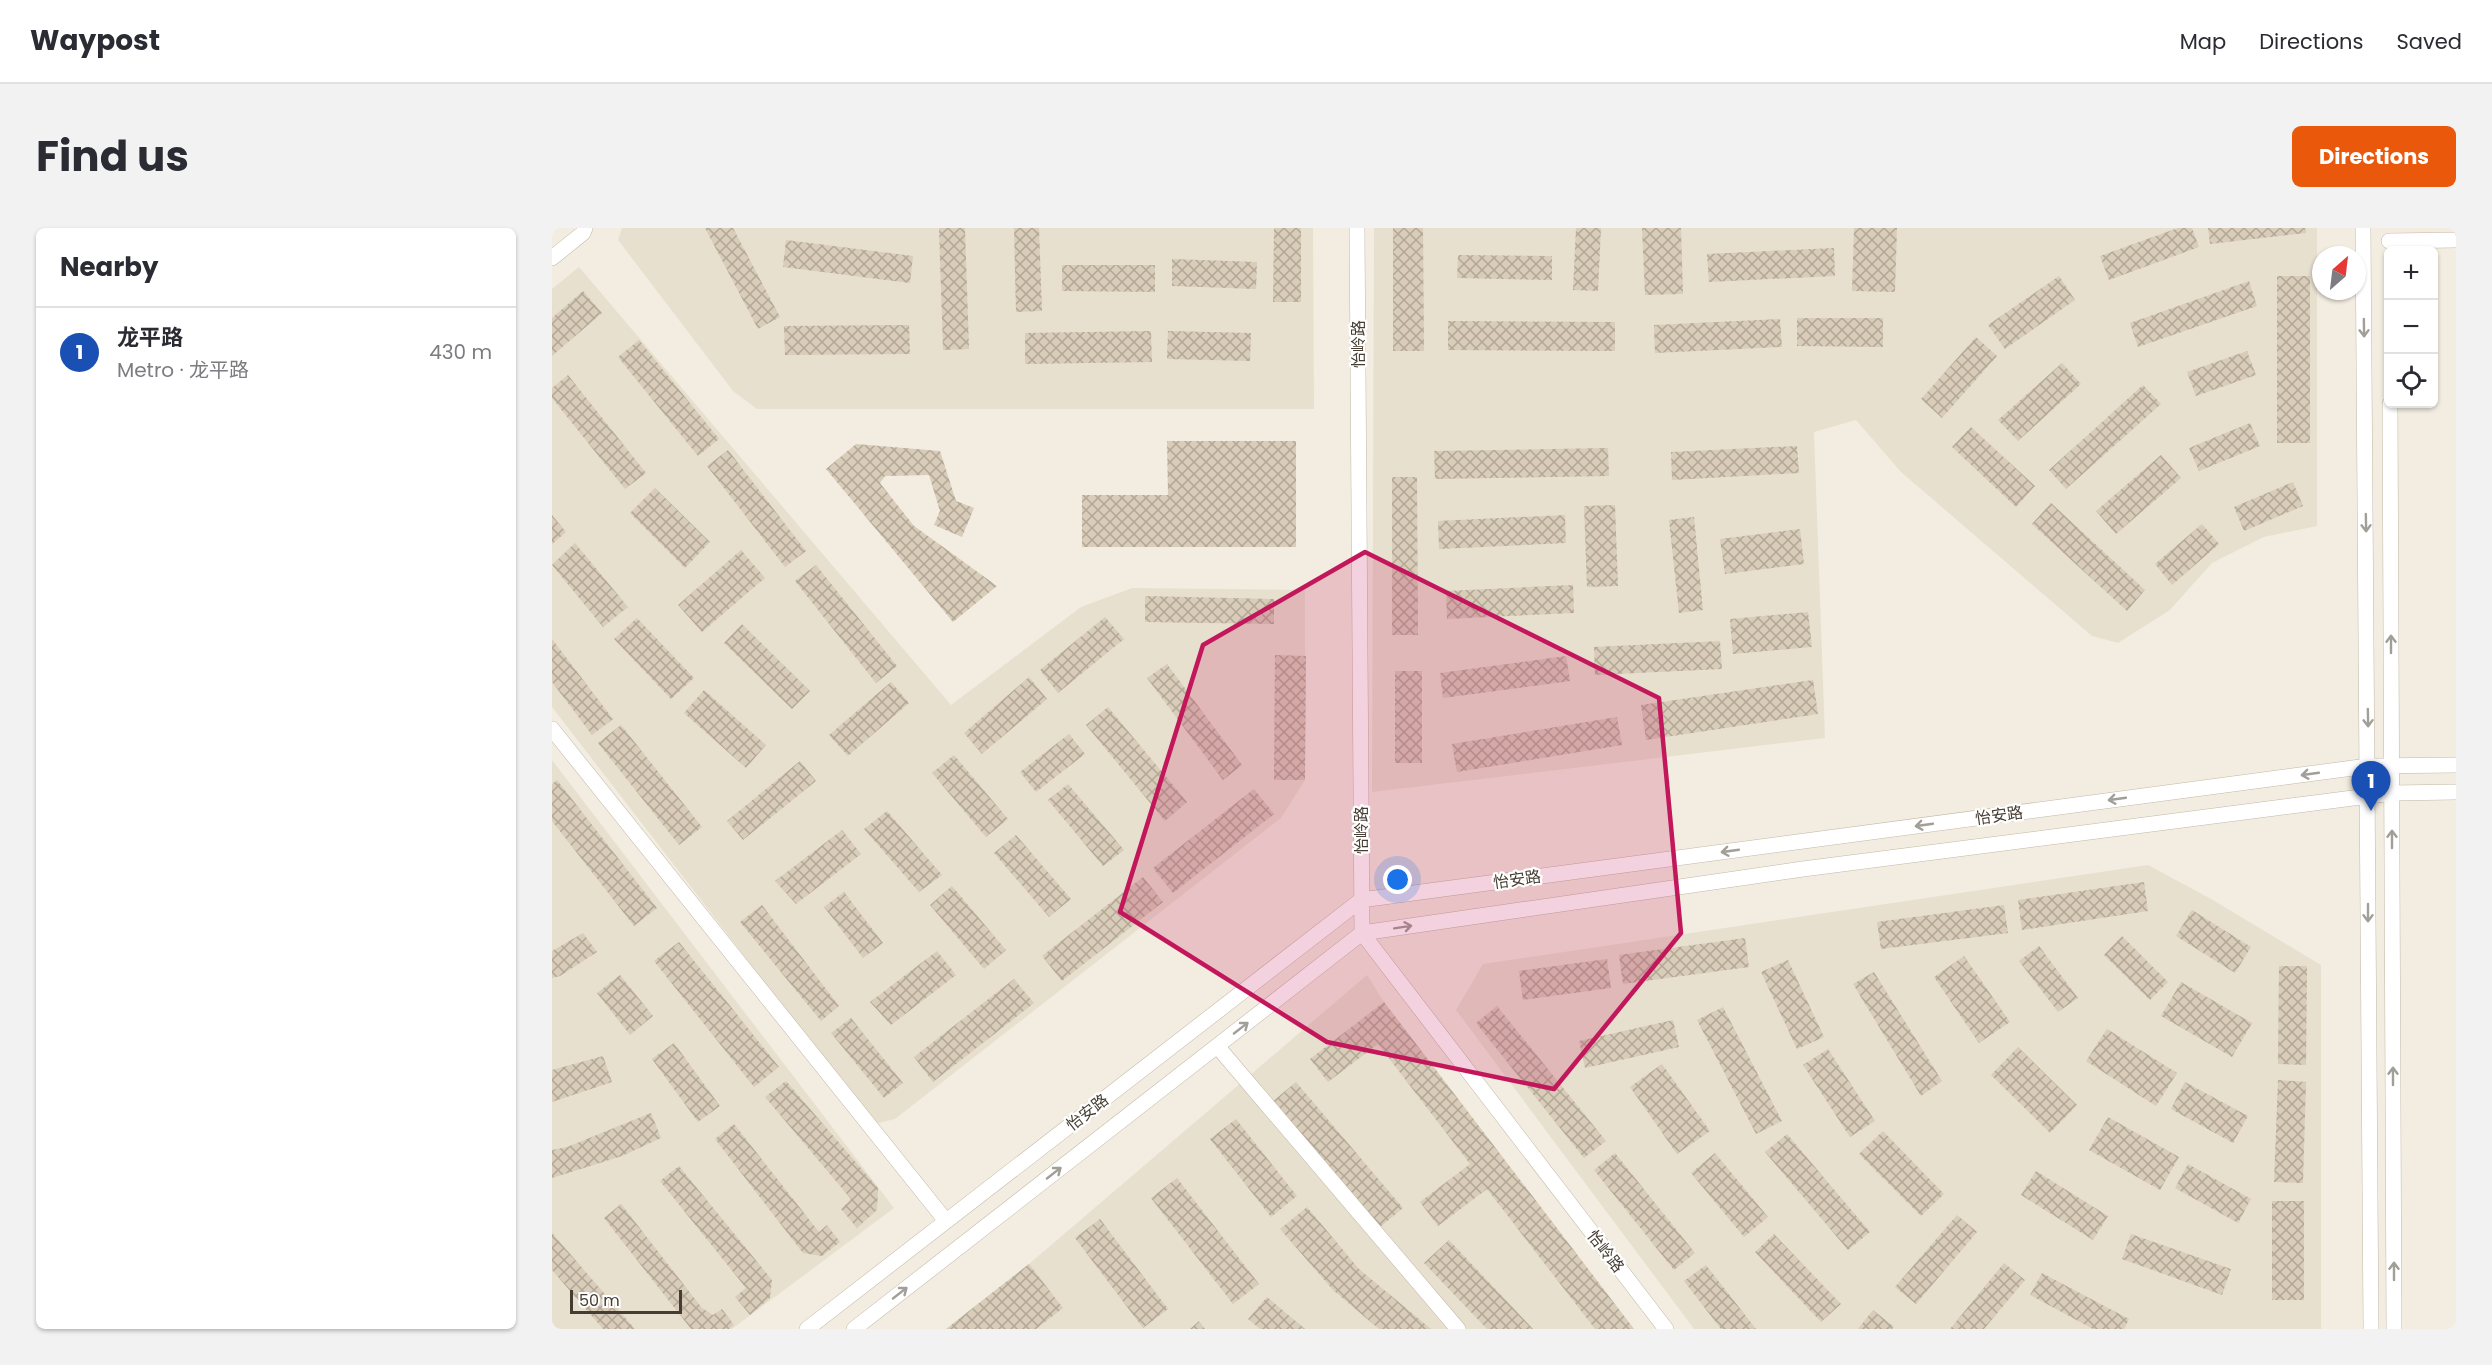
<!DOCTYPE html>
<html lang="en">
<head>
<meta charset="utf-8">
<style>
  :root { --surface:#fff; --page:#f2f2f3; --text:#2b2b33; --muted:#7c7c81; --line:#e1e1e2; --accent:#ea580c }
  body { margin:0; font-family:Poppins,"Noto Sans SC",sans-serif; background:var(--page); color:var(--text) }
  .controls { position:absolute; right:18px; top:18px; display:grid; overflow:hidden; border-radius:9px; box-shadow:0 2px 4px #0004 }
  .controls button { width:54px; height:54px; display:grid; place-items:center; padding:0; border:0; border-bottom:2px solid var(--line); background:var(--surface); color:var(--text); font:30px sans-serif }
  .compass { position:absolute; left:1760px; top:18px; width:54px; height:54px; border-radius:50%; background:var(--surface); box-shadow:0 2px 4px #0004; rotate:28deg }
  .scale { position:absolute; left:18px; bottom:15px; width:112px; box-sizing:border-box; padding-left:6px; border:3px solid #453d32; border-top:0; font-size:16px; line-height:21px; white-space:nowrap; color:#453d32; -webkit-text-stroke:4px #fff; paint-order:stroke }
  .you { position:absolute; left:846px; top:652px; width:21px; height:21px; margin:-15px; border:4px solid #fff; border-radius:50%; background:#1a73e8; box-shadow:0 0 0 9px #1a73e833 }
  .badge { display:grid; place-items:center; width:39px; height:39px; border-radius:50%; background:var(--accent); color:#fff; font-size:20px; font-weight:700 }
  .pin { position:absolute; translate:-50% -50px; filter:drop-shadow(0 2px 3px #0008) }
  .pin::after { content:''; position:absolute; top:32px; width:21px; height:18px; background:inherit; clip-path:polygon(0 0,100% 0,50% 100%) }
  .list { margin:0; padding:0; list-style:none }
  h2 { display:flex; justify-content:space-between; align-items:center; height:78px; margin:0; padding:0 24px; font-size:26px }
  h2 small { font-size:20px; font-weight:400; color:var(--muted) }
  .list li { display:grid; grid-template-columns:39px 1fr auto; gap:18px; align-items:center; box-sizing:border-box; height:90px; padding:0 24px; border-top:2px solid var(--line) }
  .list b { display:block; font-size:22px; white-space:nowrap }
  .list p { margin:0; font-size:20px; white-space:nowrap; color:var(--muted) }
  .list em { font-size:20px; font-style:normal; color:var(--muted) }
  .icon { flex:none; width:33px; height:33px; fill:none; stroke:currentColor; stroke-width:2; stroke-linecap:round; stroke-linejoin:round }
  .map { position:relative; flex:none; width:1904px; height:1101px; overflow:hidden; border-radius:9px }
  header { display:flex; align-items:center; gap:36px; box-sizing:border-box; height:84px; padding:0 30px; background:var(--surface); border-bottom:2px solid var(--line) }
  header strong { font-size:28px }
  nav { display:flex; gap:33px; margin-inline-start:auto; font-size:21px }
  .intro { display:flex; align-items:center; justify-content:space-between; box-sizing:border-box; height:144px; padding:0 36px }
  h1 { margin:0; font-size:42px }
  .button { padding:15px 27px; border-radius:9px; background:var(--accent); color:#fff; font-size:21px; font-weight:700 }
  main { display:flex; gap:36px; padding:0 36px }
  aside { flex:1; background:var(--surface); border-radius:9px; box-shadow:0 2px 4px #0004 }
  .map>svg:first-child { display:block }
</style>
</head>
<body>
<header>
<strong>Waypost</strong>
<nav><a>Map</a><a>Directions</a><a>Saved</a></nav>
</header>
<div class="intro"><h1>Find us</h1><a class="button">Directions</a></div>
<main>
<aside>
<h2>Nearby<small></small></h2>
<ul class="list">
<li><span class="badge" style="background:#1a4fb4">1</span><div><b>龙平路</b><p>Metro · 龙平路</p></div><em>430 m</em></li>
</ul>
</aside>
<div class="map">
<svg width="1904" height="1101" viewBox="0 0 1904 1101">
  <defs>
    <pattern id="building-cross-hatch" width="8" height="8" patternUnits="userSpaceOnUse" patternTransform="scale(1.5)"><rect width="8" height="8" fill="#d9ccb9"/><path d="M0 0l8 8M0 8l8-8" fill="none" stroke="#b2a797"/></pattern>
  </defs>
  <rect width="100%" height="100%" fill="#f3ede1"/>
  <!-- residential -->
  <path fill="#e7e0cf" d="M70,0H761L762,181H205L181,163L66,12Z
    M822,0H1765V298L1712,309L1660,335L1618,382L1566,415L1540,408L1349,244L1304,192L1262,204L1273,510L820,564Z
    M27,39L399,477L529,379L580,360L753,362V552L729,590L343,891L322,896L0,479V61Z
    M0,532L342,980L180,1101H0Z
    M1596,637L1661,672L1769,737V1101H1142L904,782L931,736Z
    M815,747L832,774L1082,1101H394L477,1036Z"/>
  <!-- building -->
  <path fill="url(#building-cross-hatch)" d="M153,0H181L228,89L206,101Z
    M387,0H413L417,121L391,122Z
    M462,0H487L490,83L464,84Z
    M722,0H749V74H721Z
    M841,0H871L872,123H841Z
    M1024,0H1049L1046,63L1021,62Z
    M1090,0H1129L1131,66L1093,67Z
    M1302,0H1345L1343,64L1300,63Z
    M1626,0H1640L1647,19L1557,52L1548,28Z
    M1656,0H1753L1754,5L1658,16Z
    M234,12L361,28L358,55L231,39Z
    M1282,20L1283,48L1157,54L1155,26Z
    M906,27L1000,28V52L905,50Z
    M620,31L705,34L704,61L620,58Z
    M510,37H603V64L510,63Z
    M1507,48L1523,72L1453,121L1436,97Z
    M1725,48H1758V215H1725Z
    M1697,53L1705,78L1586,119L1578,95Z
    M31,63L50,85L0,128V90Z
    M1245,90H1331V119L1245,118Z
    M1228,91L1230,119L1103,125L1102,97Z
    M896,93L1063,94V123L896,122Z
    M357,97L358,126L233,127L232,98Z
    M599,103L600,134L473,136V105Z
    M616,103L699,105L698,133L615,131Z
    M1424,109L1445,128L1390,190L1369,171Z
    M87,112L167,211L146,228L66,129Z
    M1695,123L1704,147L1644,168L1635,144Z
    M1510,135L1529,156L1466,213L1446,192Z
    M16,147L94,245L73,261L0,170V160Z
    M1591,157L1609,176L1514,261L1497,242Z
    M1698,195L1708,218L1647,243L1637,220Z
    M1419,199L1483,258L1464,279L1400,219Z
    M615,213H744V319H530V267H616Z
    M304,216L388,223L404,273L422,280L410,309L382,297L388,283L377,247L333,248L328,255L362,298L445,358L401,394L274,241Z
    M1245,218L1247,245L1120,252L1119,224Z
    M1056,220L1057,248L883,251L882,223Z
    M176,222L254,323L233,339L155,238Z
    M1609,227L1629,250L1564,306L1544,283Z
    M840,249H865L866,407H840Z
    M1741,254L1751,278L1692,303L1682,279Z
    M103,260L158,314L133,340L78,285Z
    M1499,275L1593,362L1575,383L1480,296Z
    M1063,277L1066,358L1035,359L1032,278Z
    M0,287L14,304L0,316Z
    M1013,287L1014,315L887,321L886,293Z
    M1142,289L1151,382L1127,385L1117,292Z
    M1650,296L1667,316L1620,357L1603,336Z
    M1248,301L1252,336L1173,346L1168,311Z
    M23,315L76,379L51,399L0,337Z
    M189,322L213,350L150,404L126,377Z
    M264,337L345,438L324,455L243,353Z
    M1021,357L1022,385L895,391L894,363Z
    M593,368L722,371V396L593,394Z
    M1256,384L1260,419L1181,426L1178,391Z
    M553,389L572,411L506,465L488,442Z
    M85,390L142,450L119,471L62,411Z
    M190,396L258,463L240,481L172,415Z
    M0,411L61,491L40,507L0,454Z
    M1168,413L1170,441L1043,447L1042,419Z
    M723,427L754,428L753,552H722Z
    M1014,428L1018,453L891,470L888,445Z
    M615,436L690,537L671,552L595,450Z
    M843,443H870V535H843Z
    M477,449L495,471L430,526L412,505Z
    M1261,452L1266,486L1094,512L1089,477Z
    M339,454L357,475L296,528L277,507Z
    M152,462L214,517L194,540L132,485Z
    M556,479L635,574L613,593L534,497Z
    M1065,489L1070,517L905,544L900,516Z
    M69,497L150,599L127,617L46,515Z
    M517,506L533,526L484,564L468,544Z
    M402,527L456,591L434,609L380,545Z
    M248,533L264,553L191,612L175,593Z
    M5,552L105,680L82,698L0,593V556Z
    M516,556L572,622L551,638L496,572Z
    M702,561L722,586L621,665L601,640Z
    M335,583L390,647L367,664L312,601Z
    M290,602L309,626L244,676L223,653Z
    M464,607L519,671L497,689L442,625Z
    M591,649L611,674L510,753L490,728Z
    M1592,654L1596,683L1470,702L1466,672Z
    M400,658L454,722L432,741L378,677Z
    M292,664L331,715L311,730L272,679Z
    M210,677L287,778L269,793L188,694Z
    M1452,677L1456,705L1329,721L1325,694Z
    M1640,682L1699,719L1683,745L1624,708Z
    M31,705L45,724L8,748L0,750V723Z
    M1570,708L1616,754L1598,772L1552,727Z
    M1193,710L1197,739L1071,756L1067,727Z
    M127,714L227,839L202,859L102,733Z
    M1487,718L1526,770L1506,784L1467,733Z
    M385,723L404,747L339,797L318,774Z
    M1412,728L1458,794L1427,815L1382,749Z
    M1055,731L1059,760L971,772L967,743Z
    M1236,732L1272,809L1245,821L1209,744Z
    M1727,738H1755L1754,837L1726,836Z
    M1322,744L1390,853L1369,868L1301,756Z
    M68,747L101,788L78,807L45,765Z
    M462,751L482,775L381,854L362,829Z
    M1629,754L1700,795L1680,829L1609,788Z
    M832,774L1082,1101H1043L935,961L886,998L868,974L918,936L826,816L776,854L758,831Z
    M945,778L1054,913L1032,930L924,795Z
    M1171,779L1230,893L1204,906L1145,792Z
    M299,790L351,855L332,870L279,805Z
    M1121,792L1127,819L1033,840L1027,813Z
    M1555,801L1625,845L1604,878L1534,833Z
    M122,815L168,878L146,894L100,831Z
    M1466,819L1525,877L1498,905L1439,847Z
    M1276,821L1323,893L1298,909L1251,837Z
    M51,828L60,854L0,874V842Z
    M1110,836L1158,903L1125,926L1078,859Z
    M1726,852L1754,854L1751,955L1722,954Z
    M234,853L326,960L325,982L305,1000L289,981L299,971L213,869Z
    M744,854L851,980L827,1000L720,874Z
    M1633,854L1696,888L1681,915L1619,881Z
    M99,885L109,910L70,928L0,950V922L15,919Z
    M1556,889L1627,929L1608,962L1537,922Z
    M684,891L745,968L719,989L658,911Z
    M182,896L267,1004L275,997L288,1014L270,1028L251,1025L163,911Z
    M1331,903L1392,966L1369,988L1307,926Z
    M1235,906L1318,1004L1296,1022L1213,924Z
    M1063,925L1143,1025L1122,1042L1042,942Z
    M1163,925L1216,989L1192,1009L1139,945Z
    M1636,936L1699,971L1686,995L1623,960Z
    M127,938L220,1052L218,1070L198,1087L183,1069L194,1060L108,953Z
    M1484,943L1556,988L1541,1012L1469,967Z
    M625,950L707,1056L681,1076L599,970Z
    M1720,973H1752V1072H1720Z
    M69,976L150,1080L161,1087L170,1081L182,1097L177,1101H139L52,990Z
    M755,979L807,1041L879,1101H827L781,1062L728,1001Z
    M1405,987L1425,1004L1364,1076L1343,1059Z
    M548,991L616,1081L591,1100L523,1010Z
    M0,1005L83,1101H51L0,1042Z
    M1222,1006L1289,1076L1269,1094L1203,1024Z
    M1579,1006L1679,1041L1670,1067L1570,1031Z
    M897,1012L981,1101H935L872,1035Z
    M1452,1035L1473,1052L1432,1101H1398Z
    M477,1036L511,1080L484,1101H394Z
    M1154,1037L1204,1101H1169L1132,1053Z
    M1490,1045L1577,1091L1572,1101H1541L1478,1067Z
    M715,1069L753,1101H708L696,1091Z
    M1321,1082L1342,1099L1340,1101H1306Z
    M647,1093L653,1101H638Z"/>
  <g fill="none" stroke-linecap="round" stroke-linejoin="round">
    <!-- minor casing -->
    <g stroke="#c2b8a6" stroke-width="16">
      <path id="minor" d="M805,0L810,705L1114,1101
        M1811,0L1819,1101
        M1837,13L1904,12
        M0,30L31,5L33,0
        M1838,176L1842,1101
        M0,501L394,993
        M665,818L906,1101
        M255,1101L809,672L1816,538L1904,537
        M302,1101L810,705L1251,641L1840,565L1904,564"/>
    </g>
    <!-- minor -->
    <use href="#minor" stroke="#fff" stroke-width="15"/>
  </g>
  <!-- one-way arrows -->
  <defs><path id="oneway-shaft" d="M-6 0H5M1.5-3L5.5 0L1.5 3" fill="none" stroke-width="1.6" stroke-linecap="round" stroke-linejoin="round" transform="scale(1.5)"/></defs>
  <g stroke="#a29e98">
    <use href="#oneway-shaft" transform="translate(1812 100) rotate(89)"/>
    <use href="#oneway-shaft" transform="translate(1814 295) rotate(89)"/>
    <use href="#oneway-shaft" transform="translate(1839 416) rotate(-90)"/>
    <use href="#oneway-shaft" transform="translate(1816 490) rotate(89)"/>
    <use href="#oneway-shaft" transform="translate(1758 546) rotate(172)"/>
    <use href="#oneway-shaft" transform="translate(1565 571) rotate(172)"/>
    <use href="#oneway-shaft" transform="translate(1372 597) rotate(172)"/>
    <use href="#oneway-shaft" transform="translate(1840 611) rotate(-90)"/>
    <use href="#oneway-shaft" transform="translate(1178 623) rotate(172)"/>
    <use href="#oneway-shaft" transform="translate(1816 685) rotate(90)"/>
    <use href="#oneway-shaft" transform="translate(851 699) rotate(-9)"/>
    <use href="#oneway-shaft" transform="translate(689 800) rotate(-38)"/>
    <use href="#oneway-shaft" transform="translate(1841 848) rotate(-90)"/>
    <use href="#oneway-shaft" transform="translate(502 945) rotate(-38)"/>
    <use href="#oneway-shaft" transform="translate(1842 1043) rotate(-90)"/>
    <use href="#oneway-shaft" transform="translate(348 1065) rotate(-38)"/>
  </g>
  <!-- marked area -->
  <path fill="#c2185b" fill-opacity="0.2" stroke="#c2185b" stroke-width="4.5" stroke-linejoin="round" d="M813,324L1107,470L1129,705L1002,861L775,814L568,684L651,417Z"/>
  <g text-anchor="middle" stroke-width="4.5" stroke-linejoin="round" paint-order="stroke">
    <!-- street labels -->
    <g font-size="16" fill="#453d32" stroke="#fff">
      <text transform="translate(806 116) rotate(-90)" y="6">怡岭路</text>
      <text transform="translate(1447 587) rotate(-8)" y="6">怡安路</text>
      <text transform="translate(809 602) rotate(-90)" y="6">怡岭路</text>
      <text transform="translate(965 651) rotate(-8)" y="6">怡安路</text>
      <text transform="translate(535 884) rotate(-38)" y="6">怡安路</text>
      <text transform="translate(1054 1023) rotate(52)" y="6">怡岭路</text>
    </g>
  </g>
</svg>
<div class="controls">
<button>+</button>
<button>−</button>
<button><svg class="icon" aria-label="locate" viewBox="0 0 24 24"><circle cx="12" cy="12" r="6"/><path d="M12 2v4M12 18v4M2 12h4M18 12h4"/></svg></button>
</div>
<svg class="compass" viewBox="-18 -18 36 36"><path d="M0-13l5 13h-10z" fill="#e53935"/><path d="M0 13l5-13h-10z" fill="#7c7c81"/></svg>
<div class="scale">50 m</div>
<div class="you"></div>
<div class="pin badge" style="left:1819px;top:583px;background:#1a4fb4">1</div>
</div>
</main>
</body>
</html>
